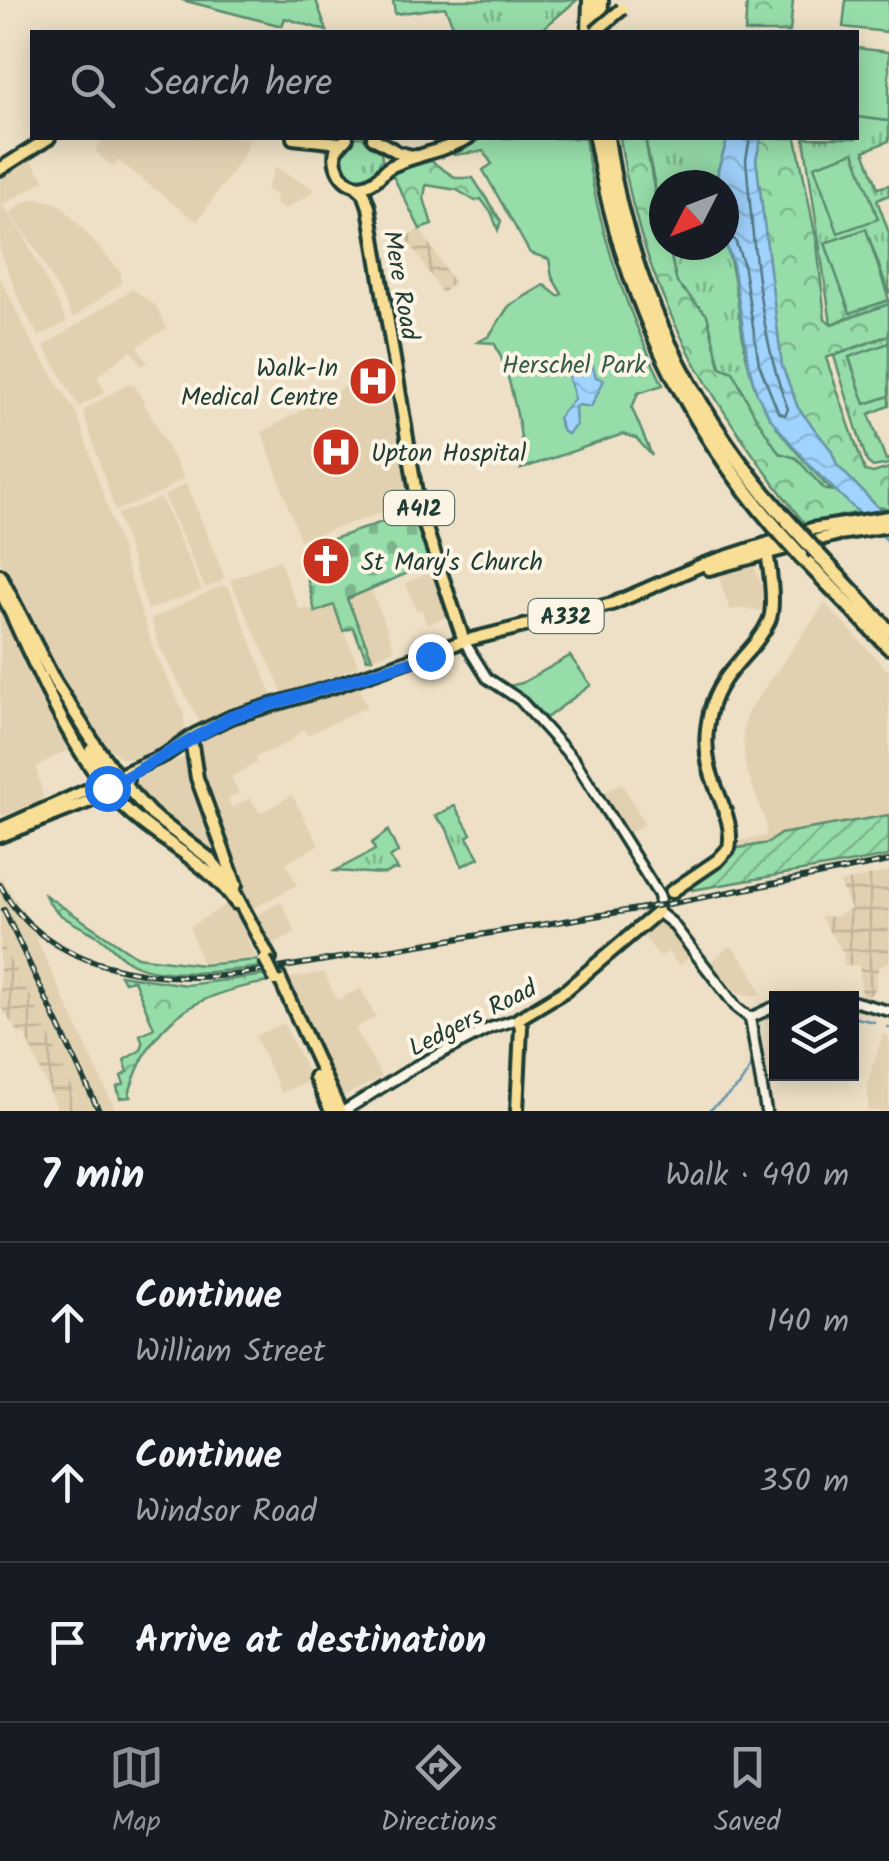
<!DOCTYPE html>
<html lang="en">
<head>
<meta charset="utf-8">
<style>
  :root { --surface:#171b24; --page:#242831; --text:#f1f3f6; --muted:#9ea1a6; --line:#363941; --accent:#8c9099 }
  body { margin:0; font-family:Kalam,sans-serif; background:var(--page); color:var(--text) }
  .controls { position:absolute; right:30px; bottom:30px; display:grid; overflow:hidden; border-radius:0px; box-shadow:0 5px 25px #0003 }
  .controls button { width:90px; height:90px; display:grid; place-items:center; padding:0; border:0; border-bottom:2px solid var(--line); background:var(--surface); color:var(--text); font:50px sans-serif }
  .compass { position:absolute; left:649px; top:170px; width:90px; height:90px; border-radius:50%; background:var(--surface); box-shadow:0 5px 25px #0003; rotate:228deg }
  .stop { position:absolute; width:30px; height:30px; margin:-22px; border:8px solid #1a73e8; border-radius:50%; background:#fff }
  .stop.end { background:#1a73e8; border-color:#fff; box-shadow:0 2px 10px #0008 }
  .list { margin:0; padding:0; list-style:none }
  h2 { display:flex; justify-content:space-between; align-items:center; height:130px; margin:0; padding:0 40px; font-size:42px }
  h2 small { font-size:32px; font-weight:400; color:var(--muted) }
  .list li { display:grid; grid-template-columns:65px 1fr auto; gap:30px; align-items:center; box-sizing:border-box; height:160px; padding:0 40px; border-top:2px solid var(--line) }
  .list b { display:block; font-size:38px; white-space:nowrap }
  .list p { margin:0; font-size:32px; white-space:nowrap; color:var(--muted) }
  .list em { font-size:32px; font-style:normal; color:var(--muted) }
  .icon { flex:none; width:55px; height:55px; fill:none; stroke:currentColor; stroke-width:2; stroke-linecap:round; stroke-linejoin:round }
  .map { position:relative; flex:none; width:889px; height:1111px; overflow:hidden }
  .search { position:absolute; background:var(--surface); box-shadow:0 5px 25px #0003; left:30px; right:30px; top:30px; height:110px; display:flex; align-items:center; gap:25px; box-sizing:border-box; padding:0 35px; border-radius:0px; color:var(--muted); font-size:38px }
  .sheet { height:610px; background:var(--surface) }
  nav { display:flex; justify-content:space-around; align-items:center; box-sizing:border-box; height:140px; border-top:2px solid var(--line); background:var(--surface); font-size:28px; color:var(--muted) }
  nav a { display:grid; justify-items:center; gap:5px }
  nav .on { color:var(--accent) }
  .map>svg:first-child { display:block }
</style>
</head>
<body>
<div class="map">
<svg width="889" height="1111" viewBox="0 0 889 1111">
  <defs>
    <pattern id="industrial-grid" width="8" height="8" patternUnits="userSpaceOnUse" patternTransform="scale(2.5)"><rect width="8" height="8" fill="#e2d1b1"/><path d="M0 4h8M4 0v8" fill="none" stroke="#c1b499"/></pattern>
    <pattern id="grass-tufts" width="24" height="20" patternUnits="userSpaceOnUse" patternTransform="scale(2.5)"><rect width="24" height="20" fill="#97ddaa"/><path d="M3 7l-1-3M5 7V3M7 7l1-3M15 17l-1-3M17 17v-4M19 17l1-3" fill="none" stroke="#7bb48b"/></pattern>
    <pattern id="forest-crowns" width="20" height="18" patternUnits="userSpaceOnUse" patternTransform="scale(2.5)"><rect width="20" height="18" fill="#97ddaa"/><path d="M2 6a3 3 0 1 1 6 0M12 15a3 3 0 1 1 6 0" fill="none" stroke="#7bb48b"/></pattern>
    <pattern id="cemetery-stones" width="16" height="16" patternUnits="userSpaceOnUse" patternTransform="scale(2.5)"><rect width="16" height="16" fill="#97ddaa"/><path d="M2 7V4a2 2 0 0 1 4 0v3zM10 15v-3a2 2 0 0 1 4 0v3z" fill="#7bb48b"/></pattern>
    <pattern id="garden-furrows" width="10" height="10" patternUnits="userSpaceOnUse" patternTransform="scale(2.5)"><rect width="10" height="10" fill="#97ddaa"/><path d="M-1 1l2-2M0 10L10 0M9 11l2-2" fill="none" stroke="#7bb48b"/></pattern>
    <pattern id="water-waves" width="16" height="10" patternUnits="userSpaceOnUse" patternTransform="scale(2.5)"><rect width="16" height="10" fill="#a0d3fd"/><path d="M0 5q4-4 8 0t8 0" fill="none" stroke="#89b6d9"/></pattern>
  </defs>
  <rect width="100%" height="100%" fill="#ede0c6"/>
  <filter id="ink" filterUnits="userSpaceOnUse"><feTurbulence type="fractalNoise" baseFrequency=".01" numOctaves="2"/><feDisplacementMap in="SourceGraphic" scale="20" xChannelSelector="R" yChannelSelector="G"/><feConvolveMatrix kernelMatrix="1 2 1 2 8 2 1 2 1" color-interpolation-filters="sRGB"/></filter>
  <g filter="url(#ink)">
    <!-- built -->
    <path fill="#e2d1b1" d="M104,138H251L243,156L197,222L119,161L113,167L101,157L95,150Z
      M28,157L45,180L3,205L25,238L67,322L39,337L21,304L0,250V175Z
      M275,167L314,189L311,194L286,209L278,207L274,194L266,190Z
      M38,198L61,205L121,272V284L73,318L38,253L10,214L23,203Z
      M0,277L31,341L77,414L153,648L184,713L185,732L178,742L141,759L122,758L102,742L25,614L0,562Z
      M132,289L156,306L167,328L138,346L147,363L142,366L131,350L97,376L105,392L79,407L44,346Z
      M382,366L392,395L411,490L410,503L300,540L262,432Z
      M128,383L135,386L184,478L160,493L115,511L83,411Z
      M186,483L224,576L221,582L205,588L164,496Z
      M161,498L202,590L148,610L117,514Z
      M279,560L299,609L333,608L359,666L284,695L230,580Z
      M754,566L761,584L767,585L768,612L741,608L730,610L718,576Z
      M434,571L451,615L427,625L421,609L416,610L406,583Z
      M223,585L229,588L272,694L269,700L201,724L160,648L151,619Z
      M371,589L395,650L372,658L347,599Z
      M825,603L889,672V815L781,834L768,843L733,849L734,842L766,836L765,821L745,765L743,733L747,713Z
      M0,604L74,746L36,767L44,801L3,816L0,811Z
      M359,687L367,707L307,735L303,729L288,743L255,757L257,763L231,777L239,793L228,798L232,808L250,798L260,813L292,795L319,845L286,863L297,885L252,909L202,777L199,749L202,737L238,720Z
      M184,757L217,844L211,848L161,812L135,785L137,778Z
      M622,783L645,824L627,835L603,793Z
      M0,876L26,916L116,1111H82L35,1004L0,942Z
      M231,901L257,960L202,965L190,927Z
      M281,902L296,932L270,946L253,917Z
      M658,917L666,922L692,955L679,966L668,952L660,957L640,932Z
      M731,945L751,971L762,996L738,994L710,962Z
      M324,972L337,1000L361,988L376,1017L355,1028L382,1077L343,1097L338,1096L286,979Z
      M284,1023L311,1080L281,1093L255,1036Z
      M883,1034L889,1036V1111H868V1080Z"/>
    <!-- industrial -->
    <path fill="url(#industrial-grid)" d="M420,229L454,283L442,293L406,237Z
      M889,871V961L878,969L875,990L868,997H862L859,965L844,966L843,953L820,916L835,917L851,909L840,883Z
      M0,942L35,1004L82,1111H58L24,1033L19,1034L0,1006Z"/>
    <!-- grass -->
    <path fill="url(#grass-tufts)" stroke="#5b8d6f" stroke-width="2.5" d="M393,0H577L539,32H456L445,7L395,14Z
      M857,117L889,121V141L864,151L878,188L889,185V195L877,200L889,233V294L866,229L825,243L850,313L889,300V304L831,324L804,138H856Z
      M338 159a22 22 0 1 1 44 0a22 22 0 1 1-44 0Z
      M645,138H728L718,170L717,185H664V230Z
      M724,239C742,290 737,347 759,397C775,431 804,460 829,488L838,491L825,490L796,458L779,453L720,367L707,315L677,283L668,245H724Z
      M889,335V343L849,358L865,404L889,396V406L869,414L886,460L889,459V464L873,467L867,462L834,356Z
      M455,806L471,834L467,837L479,858L462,866L446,827L435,816Z
      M388,831L398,852L390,858L399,871L395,869L384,874L335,871L375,850L372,843Z"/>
    <!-- forest -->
    <path fill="url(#forest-crowns)" stroke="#5b8d6f" stroke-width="2.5" d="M747,0H793L790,32H745Z
      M620,138H645L664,245H668L677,283L707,315L720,367L733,372L754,414L779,453L796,458L825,490L838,491L859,512L805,524C710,403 641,293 620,138Z
      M761,138H796L817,243L825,319L832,324L889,304V335L826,358L865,471L873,473L889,468V509L878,507L837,465L831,450L798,408L782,366L756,159Z
      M431,161L456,178H473L501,221L498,230L492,214L481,199L475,201L457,190L426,185L424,198L432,225L420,229L391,172Z
      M45,895L137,957L202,965L257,960L261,967C227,971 159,980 129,962C118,955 110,944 99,937C79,924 55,919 45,895Z
      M120,975L186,985L266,975L269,982C196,993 150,1020 129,1094L131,1097L120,1098L117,1087L124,1084L121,1076L128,1072L124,1060L141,1050L143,1044L140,1035L154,1028L134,980L124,982Z"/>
    <!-- cemetery -->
    <path fill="url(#cemetery-stones)" stroke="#5b8d6f" stroke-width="2.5" d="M414,511L417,512L431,563L347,599L372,658L367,659L353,628L343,631L334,605L315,612L301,550Z"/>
    <!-- park -->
    <path fill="#97ddaa" stroke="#5b8d6f" stroke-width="2.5" d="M182,0H316L327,31L285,18L282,26Z
      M846,0H889L887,32L843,27Z
      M856,48L889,52V121L857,117Z
      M482,138H585C596,224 625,307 663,385L638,393L632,408L652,456L636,438L623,434L521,469C527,445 508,365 494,343L478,342L489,336L509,306L544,285L558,296L562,294L552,277L549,259L530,253L483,170L492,164L483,151L453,155Z
      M854,152L878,219L838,233L814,166Z
      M866,229L889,300L850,313L825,243Z
      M889,343V396L865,404L849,357Z
      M570,656L591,685L546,718L528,699L509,686L522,683Z"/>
    <!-- garden -->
    <path fill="url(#garden-furrows)" stroke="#5b8d6f" stroke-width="2.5" d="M889,815V856L692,890L689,885L733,849L768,843L780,834Z"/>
    <!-- water -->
    <path fill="url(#water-waves)" stroke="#6c97ad" stroke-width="2.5" d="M728,138H761L756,159L782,366L798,408L831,450L837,465L889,519V542L811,467L770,418L757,394L749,366L733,264L724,239V185H717L718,170Z
      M583,362L592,364L596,377L604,380L591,407L579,405L575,407L576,425L568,434L563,432L558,418L574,399C574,381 557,373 583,362Z"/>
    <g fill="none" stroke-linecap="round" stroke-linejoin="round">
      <!-- shore -->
      <path stroke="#537984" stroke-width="2.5" d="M724,235L735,240L743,263L759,364L778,412L785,415L788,409C758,331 754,243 746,160L750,138"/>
      <!-- stream -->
      <path stroke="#6c97ad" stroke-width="2.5" d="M852,1017L874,1022
        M888,1027H889
        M709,1111L739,1086L751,1067"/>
      <!-- minor casing -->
      <g stroke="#1f3d34" stroke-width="15">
        <path id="minor" d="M464,641L487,678L520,700L575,761L660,897
          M660,897L658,912L672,923L737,1008L750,1018
          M852,1001L889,1011
          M750,1018L766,1111
          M750,1018L776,1006
          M344,1111L416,1066L490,1028L518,1019"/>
      </g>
      <!-- major casing -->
      <g stroke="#1f3d34" stroke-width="18">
        <path id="major" d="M293,138L340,143
          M347,138L336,150C331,172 351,196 374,181C381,177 384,169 392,166C417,154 444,151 468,138
          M373,138L399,153L417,157
          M0,169L49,138
          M355,185L364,193L369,207L418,505L464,641
          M709,569L839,534L889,526
          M0,575L55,682L96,746L121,781L151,814L210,859L228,880L270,959
          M0,590C34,660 66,747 120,803C154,839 208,861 236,903
          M191,739L197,778L236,885
          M91,750L109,778L107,788
          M121,781L124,773L165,755L196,734L231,717L335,686L464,641L612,604L704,564L812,529L889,517
          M0,829L92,788H107
          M0,836L95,799L107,788L127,780
          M671,892L718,860L729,848C735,821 715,793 709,766C705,749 706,729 710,712C720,670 754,654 769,621C776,605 769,561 765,544
          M279,977L340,1111
          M315,1077L331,1111
          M517,1111L521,1027L518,1019L566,990L658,912"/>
      </g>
      <!-- highway casing -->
      <g stroke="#1f3d34" stroke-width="20">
        <path id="highway" d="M589,32L590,0
          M600,32L601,0
          M596,138C620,283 679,415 775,527
          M607,138C627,281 691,414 788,521
          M816,552L889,631
          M800,555L889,647"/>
      </g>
      <!-- minor -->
      <use href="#minor" stroke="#fcf5e5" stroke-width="8"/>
      <!-- major -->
      <use href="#major" stroke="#f9df96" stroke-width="10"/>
      <!-- highway -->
      <use href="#highway" stroke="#f9df96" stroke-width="12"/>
      <!-- rail casing -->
      <g stroke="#1f3d34" stroke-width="6">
        <path id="rail" d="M0,885C44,970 155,984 241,974L668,904L889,861
          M4,910L99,1111"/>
      </g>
      <!-- rail -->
      <use href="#rail" stroke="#fcf5e5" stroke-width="2.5" stroke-dasharray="8" stroke-linecap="butt"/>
      <!-- major-bridge casing -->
      <g stroke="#1f3d34" stroke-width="18" stroke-linecap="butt">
        <path id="major-bridge" d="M595,32L622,9
          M265,959L275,980"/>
      </g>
      <!-- highway-bridge casing -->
      <g stroke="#1f3d34" stroke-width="20" stroke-linecap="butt">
        <path id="highway-bridge" d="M788,521L816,552
          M775,527L800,555"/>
      </g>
      <!-- major-bridge -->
      <use href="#major-bridge" stroke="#f9df96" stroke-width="10"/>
      <!-- highway-bridge -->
      <use href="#highway-bridge" stroke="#f9df96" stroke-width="12"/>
    </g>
  </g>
  <g fill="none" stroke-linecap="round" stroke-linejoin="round" filter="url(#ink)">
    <!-- route -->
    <path stroke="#1a73e8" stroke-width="12" d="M107,788L231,717L430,656"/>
  </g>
  <!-- icons -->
  <defs>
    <g id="hospital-disc" transform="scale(2.5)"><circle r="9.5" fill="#c8321e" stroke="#fcf5e5"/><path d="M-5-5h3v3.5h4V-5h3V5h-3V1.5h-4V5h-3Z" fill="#fff"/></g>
    <g id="church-disc" transform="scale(2.5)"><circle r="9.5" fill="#c8321e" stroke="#fcf5e5"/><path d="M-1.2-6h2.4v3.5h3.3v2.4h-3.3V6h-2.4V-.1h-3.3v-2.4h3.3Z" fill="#fff"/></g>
  </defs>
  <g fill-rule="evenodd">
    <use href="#hospital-disc" x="373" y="381"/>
    <use href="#hospital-disc" x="336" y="452"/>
    <use href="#church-disc" x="326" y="561"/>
  </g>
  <g text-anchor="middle" stroke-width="8" stroke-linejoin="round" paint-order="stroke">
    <!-- shield labels -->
    <g fill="#fcf5e5" stroke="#617469" stroke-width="2.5">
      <rect x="384" y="491" width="70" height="34" rx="8"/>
      <rect x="528.5" y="599" width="75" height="34" rx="8"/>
    </g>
    <g font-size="22" font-weight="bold" fill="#1f3d34">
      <text x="419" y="516">A412</text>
      <text x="566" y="624">A332</text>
    </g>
    <!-- street labels -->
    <g font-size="25" fill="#1f3d34" stroke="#fcf5e5">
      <text transform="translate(402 285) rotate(80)" y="9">Mere Road</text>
      <text transform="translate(472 1017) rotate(-27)" y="9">Ledgers Road</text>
    </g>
    <!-- park labels -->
    <g font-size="25" fill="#375d4c" stroke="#fcf5e5">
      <text x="574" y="373">Herschel Park</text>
    </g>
    <!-- poi labels -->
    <g font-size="25" fill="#1f3d34" stroke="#fcf5e5" text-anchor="start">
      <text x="338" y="376" text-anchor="end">Walk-In<tspan x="338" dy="29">Medical Centre</tspan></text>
      <text x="371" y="461">Upton Hospital</text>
      <text x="361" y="570">St Mary's Church</text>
    </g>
  </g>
</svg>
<div class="controls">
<button><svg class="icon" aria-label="layers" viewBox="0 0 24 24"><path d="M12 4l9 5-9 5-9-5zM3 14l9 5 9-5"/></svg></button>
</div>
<svg class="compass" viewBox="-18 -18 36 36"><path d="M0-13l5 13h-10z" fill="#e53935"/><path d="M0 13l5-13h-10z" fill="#9ea1a6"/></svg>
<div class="stop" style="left:107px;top:788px"></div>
<div class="stop end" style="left:430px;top:656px"></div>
<div class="search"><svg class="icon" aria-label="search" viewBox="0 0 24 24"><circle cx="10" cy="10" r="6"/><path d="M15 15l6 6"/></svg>Search here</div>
</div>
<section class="sheet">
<h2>7 min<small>Walk · 490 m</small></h2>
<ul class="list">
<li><svg class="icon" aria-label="ahead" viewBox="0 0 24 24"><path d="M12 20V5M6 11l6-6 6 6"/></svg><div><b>Continue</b><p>William Street</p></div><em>140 m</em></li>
<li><svg class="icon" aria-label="ahead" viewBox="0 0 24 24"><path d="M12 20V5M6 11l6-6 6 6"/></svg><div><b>Continue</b><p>Windsor Road</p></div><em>350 m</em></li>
<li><svg class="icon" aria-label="arrive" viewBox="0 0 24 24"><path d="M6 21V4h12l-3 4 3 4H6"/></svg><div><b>Arrive at destination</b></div></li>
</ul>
</section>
<nav>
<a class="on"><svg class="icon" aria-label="map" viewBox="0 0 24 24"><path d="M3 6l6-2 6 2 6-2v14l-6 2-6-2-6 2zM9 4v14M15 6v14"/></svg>Map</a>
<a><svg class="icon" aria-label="directions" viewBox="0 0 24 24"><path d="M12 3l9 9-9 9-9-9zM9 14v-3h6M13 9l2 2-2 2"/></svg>Directions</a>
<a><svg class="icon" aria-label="saved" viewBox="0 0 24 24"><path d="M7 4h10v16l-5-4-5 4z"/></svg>Saved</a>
</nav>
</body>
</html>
